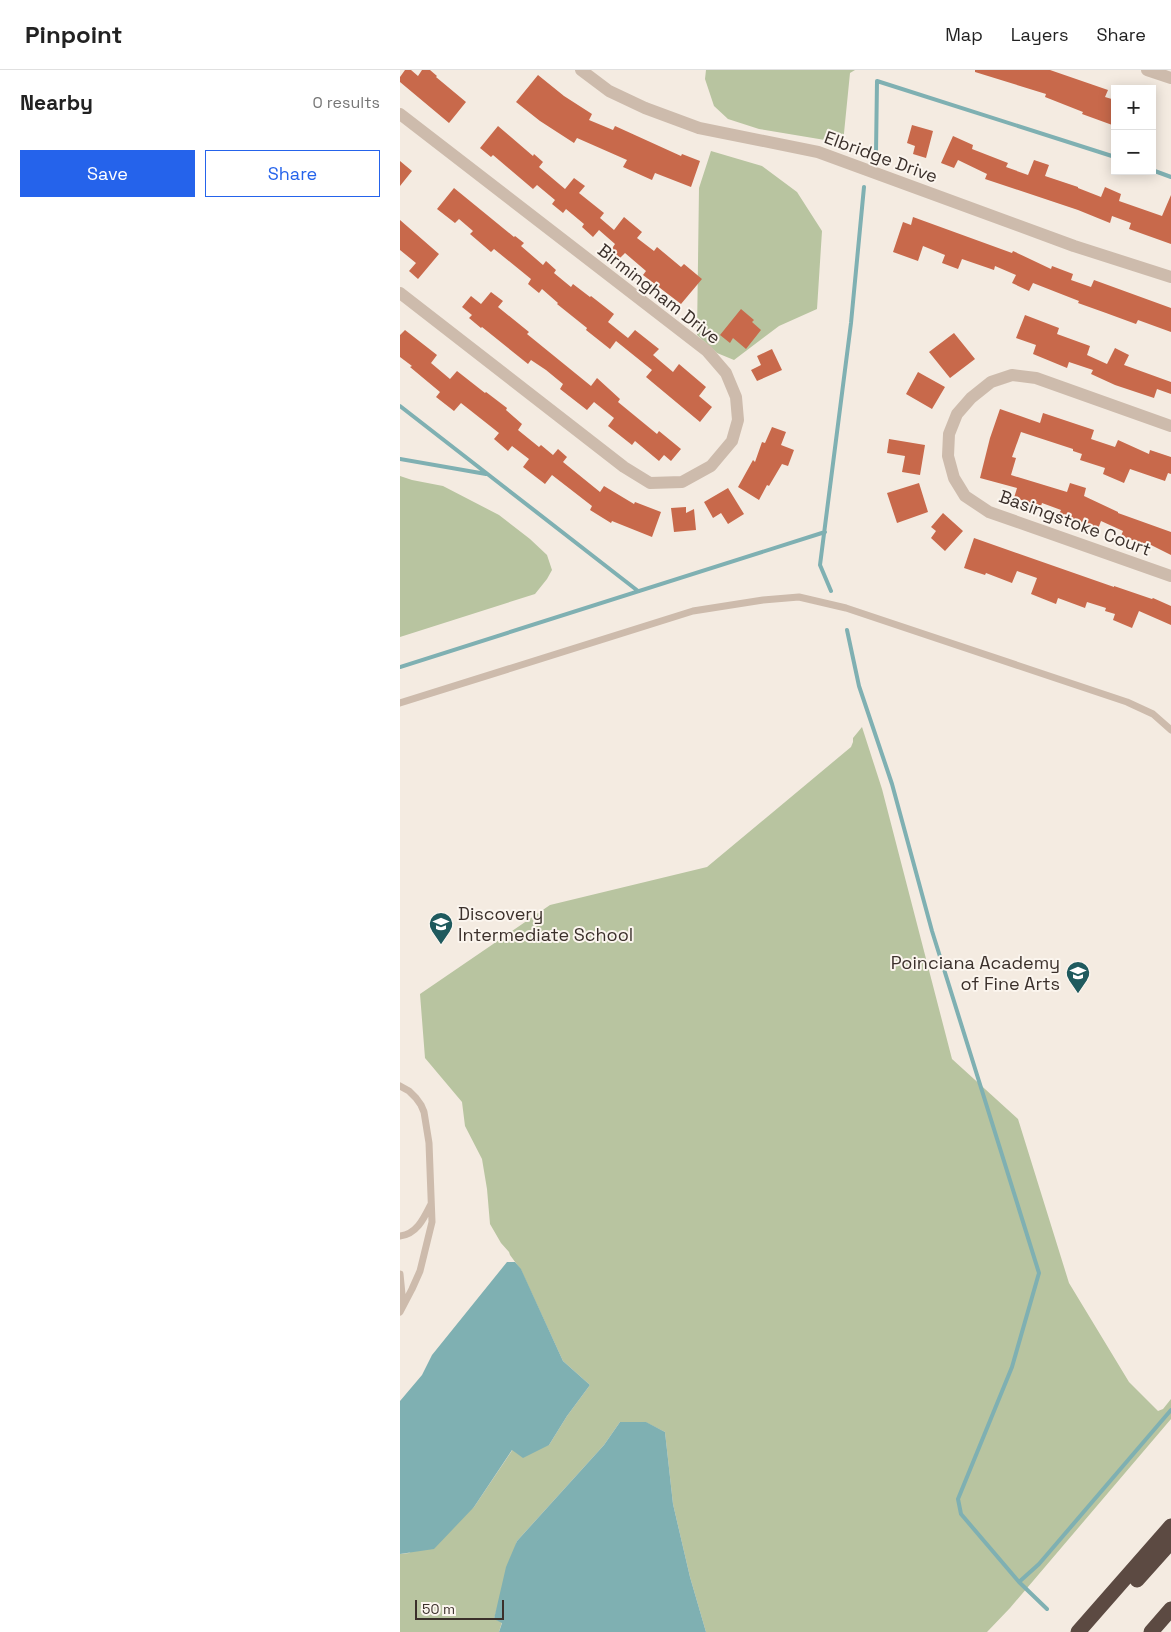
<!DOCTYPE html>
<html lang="en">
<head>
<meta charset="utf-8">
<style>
  :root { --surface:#fff; --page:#f6f6f6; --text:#222; --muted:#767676; --line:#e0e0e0; --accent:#2563eb }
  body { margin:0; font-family:"Space Grotesk",sans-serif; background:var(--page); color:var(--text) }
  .controls { position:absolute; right:15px; top:15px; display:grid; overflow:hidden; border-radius:0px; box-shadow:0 2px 12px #0003 }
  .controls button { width:45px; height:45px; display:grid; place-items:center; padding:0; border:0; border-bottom:1px solid var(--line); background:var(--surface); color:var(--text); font:25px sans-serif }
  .scale { position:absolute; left:15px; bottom:12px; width:89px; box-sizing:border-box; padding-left:5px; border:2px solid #3b302b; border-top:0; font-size:14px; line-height:18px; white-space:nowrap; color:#3b302b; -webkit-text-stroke:4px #fbf5ee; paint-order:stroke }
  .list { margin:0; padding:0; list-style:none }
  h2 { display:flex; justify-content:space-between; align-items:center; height:65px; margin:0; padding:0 20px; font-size:21px }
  h2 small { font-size:16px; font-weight:400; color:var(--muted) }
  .actions { display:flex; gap:10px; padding:15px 20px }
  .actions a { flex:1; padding:11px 0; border:1px solid var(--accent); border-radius:0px; text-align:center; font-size:18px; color:var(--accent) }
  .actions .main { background:var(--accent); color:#fff }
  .map { position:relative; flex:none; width:771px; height:1562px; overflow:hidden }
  header { display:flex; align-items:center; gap:30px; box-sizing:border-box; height:70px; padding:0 25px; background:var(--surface); border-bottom:1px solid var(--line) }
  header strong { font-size:24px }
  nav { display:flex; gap:28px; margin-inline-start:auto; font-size:18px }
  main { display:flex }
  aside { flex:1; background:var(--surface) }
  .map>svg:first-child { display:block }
</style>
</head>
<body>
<header>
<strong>Pinpoint</strong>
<nav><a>Map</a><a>Layers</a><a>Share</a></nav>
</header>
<main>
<aside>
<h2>Nearby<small>0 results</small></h2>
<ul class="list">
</ul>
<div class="actions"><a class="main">Save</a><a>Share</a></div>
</aside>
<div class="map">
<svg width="771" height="1562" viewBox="0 0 771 1562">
  <rect width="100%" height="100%" fill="#f4ebe1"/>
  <!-- green -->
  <path fill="#b8c4a0" d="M306,0H455L450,3L443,73L359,59L328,49L314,36L305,9Z
    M311,81L362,96L397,122L422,161L417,239L379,256L334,290L317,283L297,265L299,118Z
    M0,406L12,410L43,416L99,445L130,469L147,485L152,500L147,509L135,524L0,567Z
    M462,657L482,719L552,989L618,1049L669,1213L729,1312L758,1341L763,1339L771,1329V1349L610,1538L587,1562H306L290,1507L273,1434L265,1362L245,1352H220L204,1375L117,1471L94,1549L102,1552L99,1562H0V1484L9,1483L74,1437L113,1379L149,1375L167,1346L190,1315L163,1291L121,1200L110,1185L109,1182L101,1173L90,1154L87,1119L82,1089L65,1056L62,1032L25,988L20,924L150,835L307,797L451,677L453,672V668Z"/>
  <!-- water -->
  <path fill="#7fb0b2" d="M107,1192H115L121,1199L163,1291L190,1315L167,1346L149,1375L123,1388L112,1380L74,1437L34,1479L0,1484V1331L22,1305L32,1285Z
    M220,1352H246L265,1362L273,1434L290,1507L306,1562H99L102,1553L94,1549L106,1497L117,1471L204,1375Z"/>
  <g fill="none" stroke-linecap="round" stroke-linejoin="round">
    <!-- stream -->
    <path stroke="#7fb0b2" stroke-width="4" d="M476,83L477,11L715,87
      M752,100L771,107
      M0,336L238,521
      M0,389L86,404
      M431,521L420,495L451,253L464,117
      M447,560L459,616L492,714L532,861L639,1203L612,1297L558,1429L561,1444L619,1512L647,1539
      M0,597L425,462
      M619,1512L639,1494L771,1340"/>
  </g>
  <!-- building -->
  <path fill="#c8694b" d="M5,0H11L18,6L22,0H30L37,6L36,7L66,32L49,53L0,12V7Z
    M575,0H650L708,20L705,27L715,30V56L682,44L683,42L645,27L646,24L575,2Z
    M138,5L164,26L192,44L189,50L213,60L215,56L281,86L282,84L300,91L291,117L255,103L252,110L223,97L227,90L177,68L174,73L140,51L116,32Z
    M512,55L533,61L526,88L513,84L515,76L507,73Z
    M98,56L133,86L134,84L143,92L139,97L165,119L174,108L185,116L179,123L204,143L200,148L214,160L224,147L242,162L237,168L254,181L257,177L281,197L284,194L302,209L281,234L243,205L246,201L225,183L220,188L211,180L215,174L199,160L193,167L182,157L184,154L166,139L163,143L152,134L155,130L137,115L133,119L93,85L91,87L80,78Z
    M553,66L573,75L572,79L608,93L606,97L628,105L634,90L649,95L645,106L678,117V118L701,127L705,117L721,124L719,131L762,146L771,125V174L729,159L731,153L712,146L710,153L678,140L585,109L587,104L558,90L554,98L541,93Z
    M0,91L12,101L0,116Z
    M54,118L114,167L115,166L124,173L121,176L143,195L146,191L156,200L154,203L171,217L173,214L190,227L191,226L214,244L208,252L228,268L235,260L259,279L253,285L273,302L279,294L306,317L299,326L312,337L300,352L246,307L252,300L216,271L210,279L186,260L187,258L157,234L158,233L142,219L139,223L128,214L131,209L94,179L91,182L70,164L73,161L59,149L55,153L37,139Z
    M513,147L612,183L613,181L651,199L652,196L673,204L671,210L691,217L694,210L771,238V262L738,250L736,254L706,243L678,233L679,231L633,213L629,221L612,213L616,205L595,196L594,200L562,189L558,199L542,193L545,185L523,176L518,191L493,182L503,152L511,155Z
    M0,150L39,184L18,209L9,201L16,193L0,180Z
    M91,222L103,231L98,237L129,262L127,264L191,316L197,308L220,329L218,332L257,364L259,361L281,379L271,391L264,385L259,391L235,371L232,375L208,356L214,348L194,332L187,340L160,319L163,314L146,300L131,290L128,294L82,257L81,258L69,248L72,245L62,237L71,226L81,234Z
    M341,239L354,250L352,252L361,260L346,279L333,268L330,273L320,265Z
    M625,245L659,258L657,264L690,276L687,285L707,294L715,278L729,285L724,295L771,312V324L757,319L754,328L715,315L691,304L693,300L669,292L667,298L633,284L636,275L616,268Z
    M5,260L37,285L31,293L50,309L57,301L85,323L86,322L107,338L106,340L122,354L118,360L139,377L141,375L153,385L158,379L167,387L163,392L200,422L204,416L234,434L235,432L261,442L252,467L212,451L211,453L190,440L192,436L152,405L145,414L123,397L129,389L112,376L108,381L94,369L99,363L61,333L54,341L36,327L40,322L10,297L12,296L0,287V265Z
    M554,263L575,289L550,308L529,282Z
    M372,279L382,300L357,311L351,300L361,295L357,286Z
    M518,302L545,317L532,339L506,324Z
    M600,339L640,353L643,343L694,360L691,369L715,377L718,370L749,384L750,380L771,387V404L768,403L765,411L730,399L724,413L703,404L705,398L680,390L682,384L673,381V379L621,362L612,387L616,388L611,405L667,422L670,413L686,418L684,426L718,442V443L771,462V485L747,473L746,475L721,466L723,461L701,451L698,459L659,444L661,440L642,433L641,436L614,428L617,418L580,408L590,368Z
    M372,357L386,362L381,375L394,380L388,396L382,394L369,416L367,415L359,430L338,417L353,390L355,392L362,372L365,373Z
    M489,369L525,375L520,405L502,402L505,386L487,383Z
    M519,413L528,442L497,453L487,423Z
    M328,418L344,444L328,454L321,443L313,448L304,432Z
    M286,437V443L294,439L296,460L274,462L271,438Z
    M543,443L563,461L545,481L531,468L536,461L531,457Z
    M574,468L714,517V516L752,529L753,528L771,536V555L739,541L732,558L713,550L715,544L705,541L706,538L687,532L685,538L658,528L656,534L631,524L637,508L617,501L612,513L586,503L585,505L564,498Z"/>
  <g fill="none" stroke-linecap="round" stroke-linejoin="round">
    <!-- service -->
    <path stroke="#cdbbac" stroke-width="7" d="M0,633L293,541L363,530L399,527L446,538L727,632L753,644L771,660
      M0,1016L9,1021L16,1028L21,1035L24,1042L29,1073L32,1152L20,1201L12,1219L0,1242
      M0,1166C17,1164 24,1148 31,1134
      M0,1204L3,1234"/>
    <!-- minor -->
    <path stroke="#cdbbac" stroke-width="12" d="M181,0L209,21L245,38L299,58L418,82L674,176L771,207
      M747,0L771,8
      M0,44L307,281L326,303L336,327L338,350L332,371L311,396L282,412L250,413L224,397L0,223
      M771,356L636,308L612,305L591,312L571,328L557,344L549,364L548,386L554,408L565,426L589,442L771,506"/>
    <!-- motorway -->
    <path stroke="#5c4a42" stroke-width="15" d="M737,1510L771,1472
      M678,1562L771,1456
      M751,1562L771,1539"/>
  </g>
  <!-- icons -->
  <defs>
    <g id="school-pin" transform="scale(1.25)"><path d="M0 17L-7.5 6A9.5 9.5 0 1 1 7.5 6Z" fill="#1f5a5e" stroke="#fbf5ee"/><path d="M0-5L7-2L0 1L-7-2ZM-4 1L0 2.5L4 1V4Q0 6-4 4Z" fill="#fff"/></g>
  </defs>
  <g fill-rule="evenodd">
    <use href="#school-pin" x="41" y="854"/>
    <use href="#school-pin" x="678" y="903"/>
  </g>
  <g text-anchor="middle" stroke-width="4" stroke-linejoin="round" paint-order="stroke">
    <!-- street labels -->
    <g font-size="18" fill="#3b302b" stroke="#fbf5ee">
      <text transform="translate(481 87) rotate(20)" y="6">Elbridge Drive</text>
      <text transform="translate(259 224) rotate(38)" y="6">Birmingham Drive</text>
      <text transform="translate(675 453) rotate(20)" y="6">Basingstoke Court</text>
    </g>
    <!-- poi labels -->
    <g font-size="18" fill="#3b302b" stroke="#fbf5ee" text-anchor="start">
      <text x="58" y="850">Discovery<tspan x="58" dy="21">Intermediate School</tspan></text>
      <text x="660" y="899" text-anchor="end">Poinciana Academy<tspan x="660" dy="21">of Fine Arts</tspan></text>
    </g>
  </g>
</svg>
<div class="controls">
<button>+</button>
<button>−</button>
</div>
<div class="scale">50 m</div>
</div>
</main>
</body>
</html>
